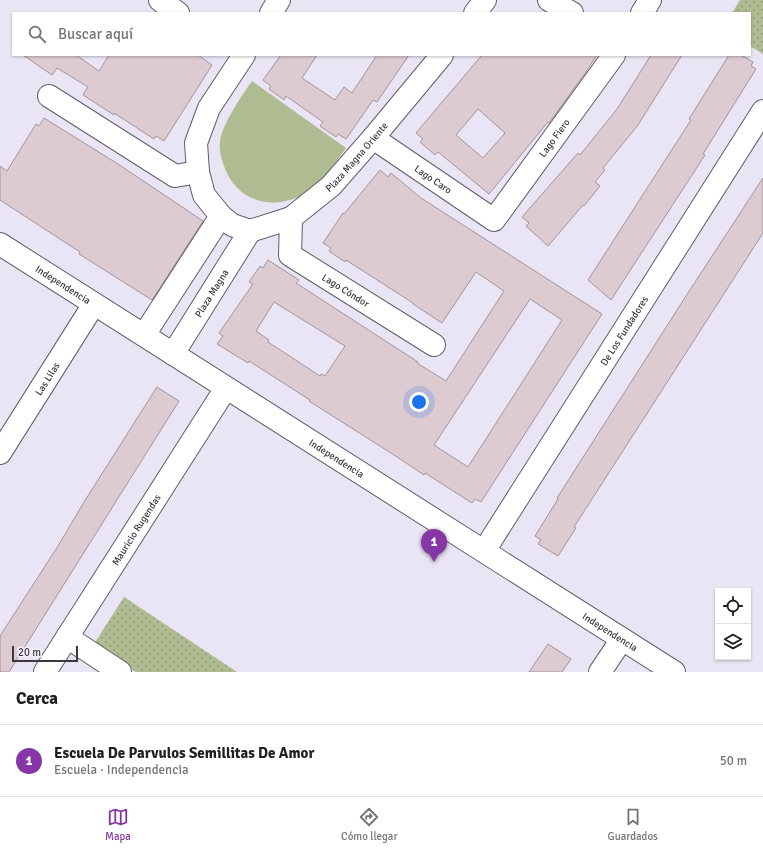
<!DOCTYPE html>
<html lang="es">
<head>
<meta charset="utf-8">
<style>
  :root { --surface:#fff; --page:#f6f6f6; --text:#202124; --muted:#757577; --line:#e0e0e0; --accent:#8736a5 }
  body { margin:0; font-family:Signika,sans-serif; background:var(--page); color:var(--text) }
  .controls { position:absolute; right:12px; bottom:12px; display:grid; overflow:hidden; border-radius:0px; box-shadow:0 1px 3px #0004 }
  .controls button { width:36px; height:36px; display:grid; place-items:center; padding:0; border:0; border-bottom:1px solid var(--line); background:var(--surface); color:var(--text); font:20px sans-serif }
  .scale { position:absolute; left:12px; bottom:10px; width:66px; box-sizing:border-box; padding-left:4px; border:2px solid #3b393f; border-top:0; font-size:11px; line-height:14px; white-space:nowrap; color:#3b393f; -webkit-text-stroke:3px #f6f3fd; paint-order:stroke }
  .you { position:absolute; left:419px; top:402px; width:14px; height:14px; margin:-10px; border:3px solid #fff; border-radius:50%; background:#1a73e8; box-shadow:0 0 0 6px #1a73e833 }
  .badge { display:grid; place-items:center; width:26px; height:26px; border-radius:50%; background:var(--accent); color:#fff; font-size:13px; font-weight:700 }
  .pin { position:absolute; translate:-50% -33px; filter:drop-shadow(0 1px 2px #0008) }
  .pin::after { content:''; position:absolute; top:21px; width:14px; height:12px; background:inherit; clip-path:polygon(0 0,100% 0,50% 100%) }
  .list { margin:0; padding:0; list-style:none }
  h2 { display:flex; justify-content:space-between; align-items:center; height:52px; margin:0; padding:0 16px; font-size:17px }
  h2 small { font-size:13px; font-weight:400; color:var(--muted) }
  .list li { display:grid; grid-template-columns:26px 1fr auto; gap:12px; align-items:center; box-sizing:border-box; height:72px; padding:0 16px; border-top:1px solid var(--line) }
  .list b { display:block; font-size:15px; white-space:nowrap }
  .list p { margin:0; font-size:13px; white-space:nowrap; color:var(--muted) }
  .list em { font-size:13px; font-style:normal; color:var(--muted) }
  .icon { flex:none; width:22px; height:22px; fill:none; stroke:currentColor; stroke-width:2; stroke-linecap:round; stroke-linejoin:round }
  .map { position:relative; flex:none; width:763px; height:672px; overflow:hidden }
  .search { position:absolute; background:var(--surface); box-shadow:0 1px 3px #0004; left:12px; right:12px; top:12px; height:44px; display:flex; align-items:center; gap:10px; box-sizing:border-box; padding:0 14px; border-radius:0px; color:var(--muted); font-size:15px }
  .sheet { height:124px; background:var(--surface) }
  nav { display:flex; justify-content:space-around; align-items:center; box-sizing:border-box; height:56px; border-top:1px solid var(--line); background:var(--surface); font-size:11px; color:var(--muted) }
  nav a { display:grid; justify-items:center; gap:2px }
  nav .on { color:var(--accent) }
  .map>svg:first-child { display:block }
</style>
</head>
<body>
<div class="map">
<svg width="763" height="672" viewBox="0 0 763 672">
  <defs>
    <pattern id="grass-dots" width="8" height="8" patternUnits="userSpaceOnUse"><rect width="8" height="8" fill="#afbb91"/><path d="M2 2h.1M6 6h.1" fill="none" stroke="#909978" stroke-width="1.8" stroke-linecap="round"/></pattern>
  </defs>
  <rect width="100%" height="100%" fill="#eae5f4"/>
  <!-- grass -->
  <path fill="url(#grass-dots)" d="M740,0H763V54L750,46V13H732Z
    M124,597L237,672H136L94,644Z"/>
  <!-- park -->
  <path fill="#afbb91" d="M252,81L346,148C335,163 319,187 303,195C271,211 236,201 224,166C221,158 219,151 220,142C221,126 242,95 252,81Z"/>
  <!-- building -->
  <path fill="#dccbd1" stroke="#a4949a" fill-rule="evenodd" d="M23,55H76L99,71L109,55H198L212,65L164,141L156,136L154,139L114,113V115L83,95L88,87L57,68L52,75Z
    M281,55H317L302,78L335,100L344,87L352,93L377,55H409L377,102L373,100L346,139L338,134L336,137L320,126L323,122L286,96L284,100L269,89L271,86L263,80Z
    M482,55H597L586,72L549,123L548,122L489,194L438,152L435,155L420,142L423,139L416,133ZM478,109L505,133L483,158L456,135Z
    M651,55H682L638,125L603,168L605,170L595,182L600,186L584,206L583,205L548,246L526,226L529,223L522,217L578,153L580,155L617,109Z
    M729,55H741L753,62L751,66L756,69L703,154L705,155L611,300L588,280L691,120L689,119Z
    M44,118L118,164L203,221L152,300L79,254L80,252L0,200V166L7,171L36,124L39,126Z
    M380,170L388,177L391,173L421,198L602,314L481,502L475,499L472,503L425,473L424,475L394,455L309,401L310,400L249,361L248,363L217,344L223,336L219,333L253,284L249,282L260,266L263,268L268,260L299,280L296,283L418,362L417,363L446,381L504,291L476,272L442,323L413,304V303L346,260L345,262L329,251L331,248L323,243L343,213L344,214ZM530,299L562,320L468,467L434,445ZM274,302L345,346L325,376L321,374L320,376L268,342L269,340L256,331Z
    M763,178V233L574,527L576,528L558,556L538,544L541,540L535,536L558,499L557,498L686,296Z
    M157,387L179,401L9,672H0V636L58,546L84,502Z
    M548,644L571,659L562,672H529Z"/>
  <g fill="none" stroke-linecap="round" stroke-linejoin="round">
    <!-- minor casing -->
    <g stroke="#615d6a" stroke-width="24">
      <g id="minor">
        <path d="M160,0L178,13"/>
        <path d="M549,0L572,13"/>
        <path d="M271,13L279,0"/>
        <path d="M475,13L485,0"/>
        <path d="M642,13L650,0"/>
        <path d="M244,55L209,108L196,143L198,172L204,195L221,216L232,225L250,231"/>
        <path d="M49,96L175,176L198,172"/>
        <path id="s1" d="M373,138L494,220L614,55"/>
        <path id="s2" d="M291,218L290,255L434,345"/>
        <path id="s3" d="M250,231L291,218L331,186L373,138L442,55"/>
        <path d="M144,335L221,216"/>
        <path id="s4" d="M173,354L250,231"/>
        <path id="s5" d="M0,453L94,304"/>
        <path id="s6" d="M484,551L763,111"/>
        <path d="M67,637L120,672"/>
        <path id="s7" d="M45,672L226,388"/>
        <path d="M600,672L622,639"/>
      </g>
    </g>
    <!-- tertiary casing -->
    <g stroke="#615d6a" stroke-width="24">
      <g id="tertiary">
        <path id="s8" d="M0,244L674,672"/>
      </g>
    </g>
    <!-- minor -->
    <use href="#minor" stroke="#fff" stroke-width="22"/>
    <!-- tertiary -->
    <use href="#tertiary" stroke="#fff" stroke-width="22"/>
  </g>
  <g text-anchor="middle" stroke-width="4" stroke-linejoin="round" paint-order="stroke">
    <!-- street labels -->
    <g font-size="10" fill="#3b393f" stroke="#f6f3fd">
      <text dy="4" stroke="none"><textPath href="#s1" startOffset="248">Lago Fiero</textPath></text>
      <text dy="4" stroke="none"><textPath href="#s3" startOffset="133">Plaza Magna Oriente</textPath></text>
      <text dy="4" stroke="none"><textPath href="#s1" startOffset="73">Lago Caro</textPath></text>
      <text dy="4" stroke="none"><textPath href="#s8" startOffset="75">Independencia</textPath></text>
      <text dy="4" stroke="none"><textPath href="#s2" startOffset="103">Lago Cóndor</textPath></text>
      <text dy="4" stroke="none"><textPath href="#s4" startOffset="72">Plaza Magna</textPath></text>
      <text dy="4" stroke="none"><textPath href="#s6" startOffset="261">De Los Fundadores</textPath></text>
      <text dy="4" stroke="none"><textPath href="#s5" startOffset="88">Las Lilas</textPath></text>
      <text dy="4" stroke="none"><textPath href="#s8" startOffset="399">Independencia</textPath></text>
      <text dy="4" stroke="none"><textPath href="#s7" startOffset="169">Mauricio Rugendas</textPath></text>
      <text dy="4" stroke="none"><textPath href="#s8" startOffset="723">Independencia</textPath></text>
    </g>
  </g>
</svg>
<div class="controls">
<button><svg class="icon" aria-label="locate" viewBox="0 0 24 24"><circle cx="12" cy="12" r="6"/><path d="M12 2v4M12 18v4M2 12h4M18 12h4"/></svg></button>
<button><svg class="icon" aria-label="layers" viewBox="0 0 24 24"><path d="M12 4l9 5-9 5-9-5zM3 14l9 5 9-5"/></svg></button>
</div>
<div class="scale">20 m</div>
<div class="you"></div>
<div class="pin badge" style="left:434px;top:562px">1</div>
<div class="search"><svg class="icon" aria-label="search" viewBox="0 0 24 24"><circle cx="10" cy="10" r="6"/><path d="M15 15l6 6"/></svg>Buscar aquí</div>
</div>
<section class="sheet">
<h2>Cerca<small></small></h2>
<ul class="list">
<li><span class="badge">1</span><div><b>Escuela De Parvulos Semillitas De Amor</b><p>Escuela · Independencia</p></div><em>50 m</em></li>
</ul>
</section>
<nav>
<a class="on"><svg class="icon" aria-label="map" viewBox="0 0 24 24"><path d="M3 6l6-2 6 2 6-2v14l-6 2-6-2-6 2zM9 4v14M15 6v14"/></svg>Mapa</a>
<a><svg class="icon" aria-label="directions" viewBox="0 0 24 24"><path d="M12 3l9 9-9 9-9-9zM9 14v-3h6M13 9l2 2-2 2"/></svg>Cómo llegar</a>
<a><svg class="icon" aria-label="saved" viewBox="0 0 24 24"><path d="M7 4h10v16l-5-4-5 4z"/></svg>Guardados</a>
</nav>
</body>
</html>
